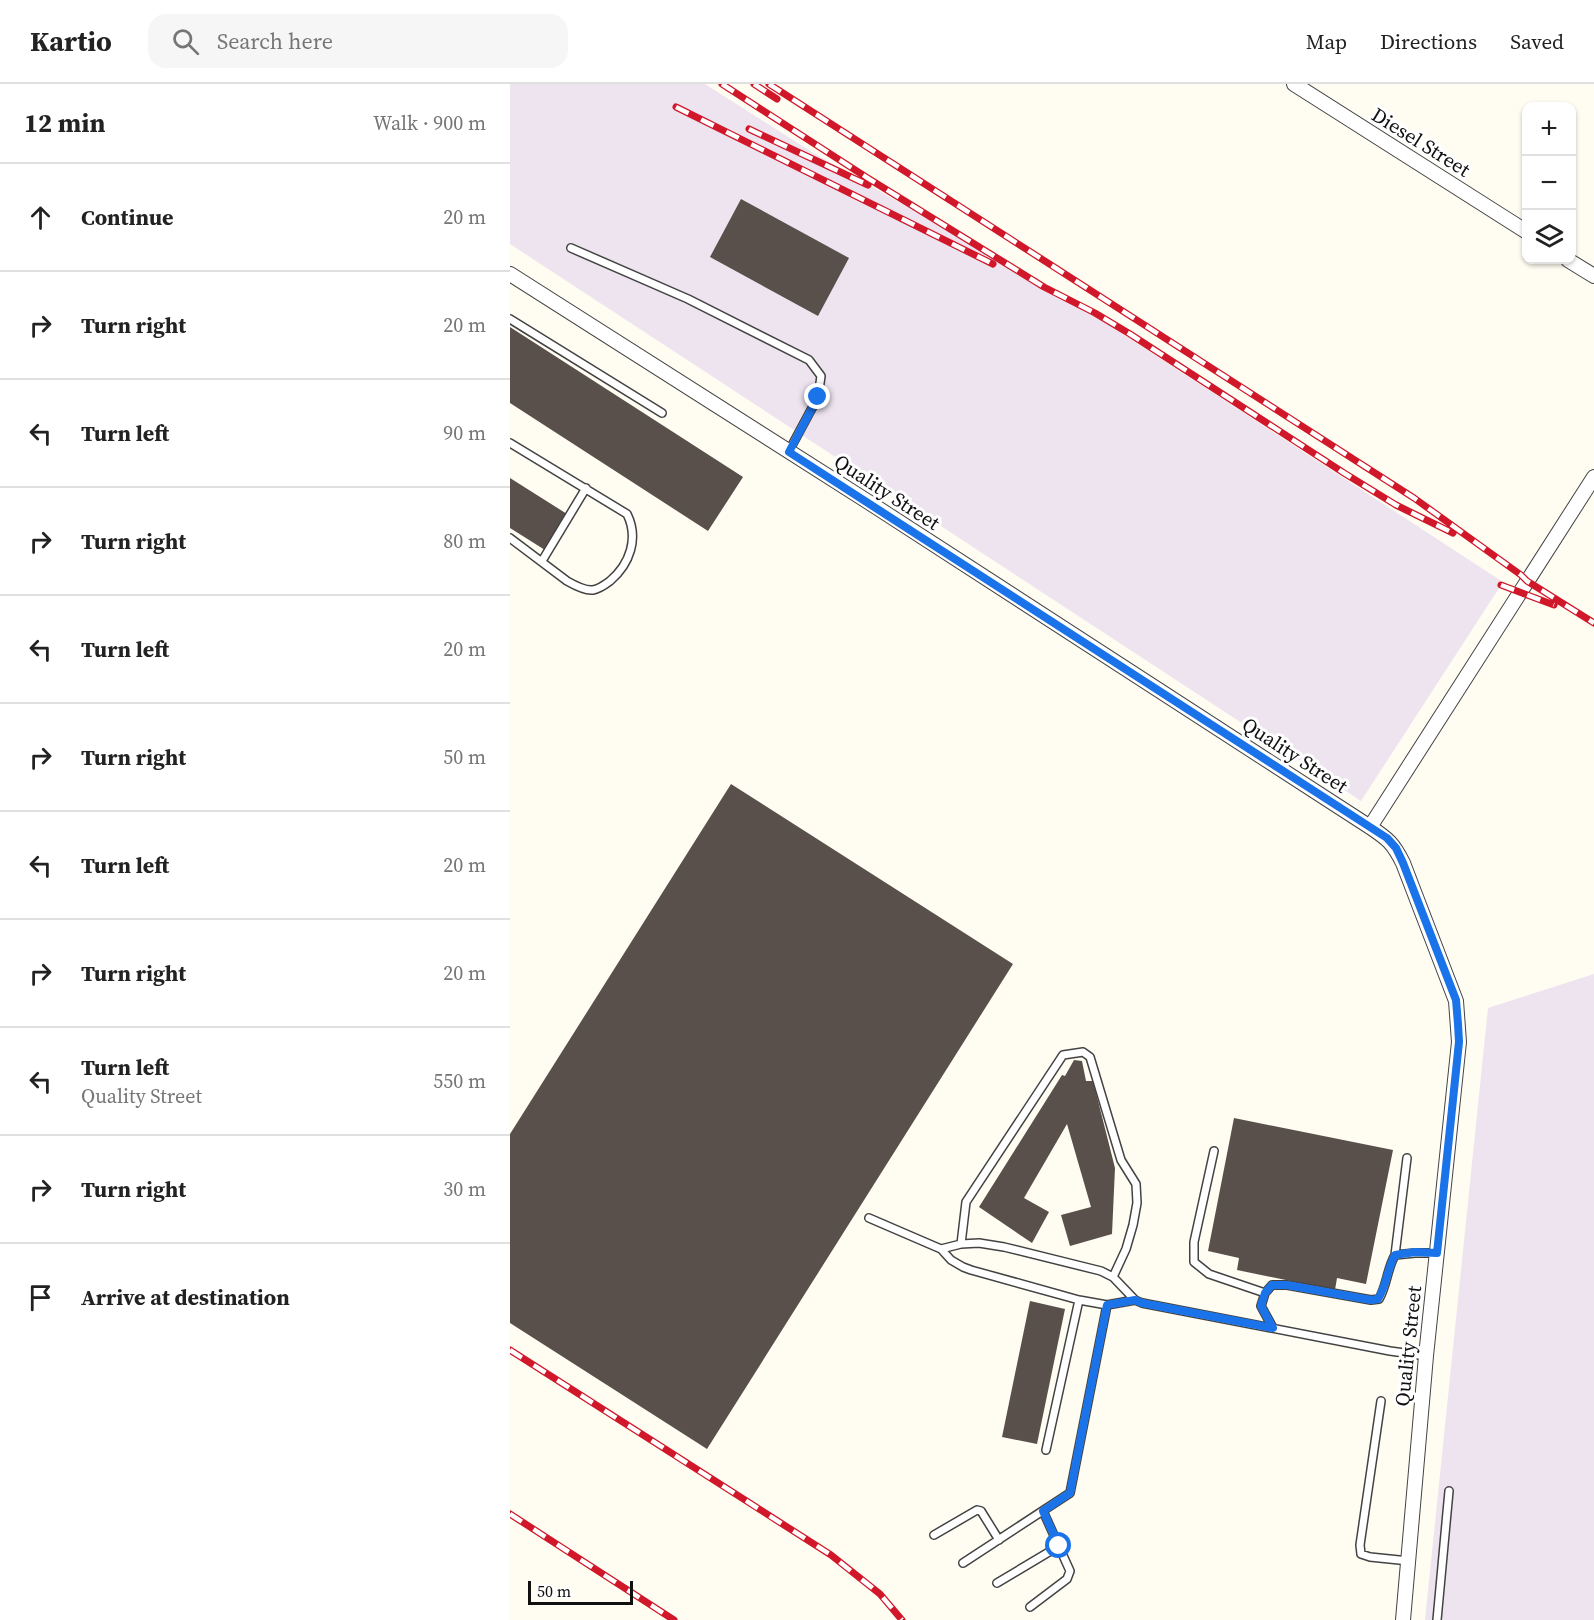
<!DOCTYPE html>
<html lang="en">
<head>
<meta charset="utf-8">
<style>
  :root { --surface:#fff; --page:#f6f6f6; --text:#222; --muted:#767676; --line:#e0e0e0 }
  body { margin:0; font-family:"Source Serif 4",serif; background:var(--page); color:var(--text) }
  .controls { position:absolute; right:18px; top:18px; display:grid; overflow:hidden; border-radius:12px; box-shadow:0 2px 4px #0004 }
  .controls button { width:54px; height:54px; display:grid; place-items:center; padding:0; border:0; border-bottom:2px solid var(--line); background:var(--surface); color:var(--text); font:30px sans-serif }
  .scale { position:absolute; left:18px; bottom:15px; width:105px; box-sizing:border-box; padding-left:6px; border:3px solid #101010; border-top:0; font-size:16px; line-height:21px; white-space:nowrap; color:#101010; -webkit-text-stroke:4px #fff; paint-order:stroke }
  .stop { position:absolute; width:18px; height:18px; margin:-14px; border:4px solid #1a73e8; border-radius:50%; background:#fff }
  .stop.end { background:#1a73e8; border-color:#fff; box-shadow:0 2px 6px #0008 }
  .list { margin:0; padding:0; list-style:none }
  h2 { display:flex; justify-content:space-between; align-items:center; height:78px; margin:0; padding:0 24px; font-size:26px }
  h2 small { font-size:20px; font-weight:400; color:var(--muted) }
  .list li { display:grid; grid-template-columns:39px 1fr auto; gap:18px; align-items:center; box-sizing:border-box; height:108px; padding:0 24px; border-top:2px solid var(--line) }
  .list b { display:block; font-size:22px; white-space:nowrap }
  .list p { margin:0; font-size:20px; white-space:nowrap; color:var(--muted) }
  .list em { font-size:20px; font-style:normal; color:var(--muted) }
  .icon { flex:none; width:33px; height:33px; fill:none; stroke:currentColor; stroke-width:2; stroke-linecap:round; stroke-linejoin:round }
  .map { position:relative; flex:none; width:1084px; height:1536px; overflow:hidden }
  header { display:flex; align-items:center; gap:36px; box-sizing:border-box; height:84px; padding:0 30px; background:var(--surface); border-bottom:2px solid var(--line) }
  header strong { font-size:28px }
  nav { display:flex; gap:33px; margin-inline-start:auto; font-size:21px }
  .search { width:420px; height:54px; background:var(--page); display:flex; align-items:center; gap:15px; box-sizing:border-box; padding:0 21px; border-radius:18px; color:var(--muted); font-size:22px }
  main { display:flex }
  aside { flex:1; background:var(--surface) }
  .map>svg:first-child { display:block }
</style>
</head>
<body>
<header>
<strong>Kartio</strong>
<div class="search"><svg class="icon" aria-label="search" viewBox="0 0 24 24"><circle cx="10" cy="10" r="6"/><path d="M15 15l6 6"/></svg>Search here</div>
<nav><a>Map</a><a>Directions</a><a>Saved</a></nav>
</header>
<main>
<aside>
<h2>12 min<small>Walk · 900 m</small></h2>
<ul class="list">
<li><svg class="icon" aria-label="ahead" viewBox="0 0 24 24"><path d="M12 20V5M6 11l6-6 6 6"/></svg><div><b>Continue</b></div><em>20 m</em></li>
<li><svg class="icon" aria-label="right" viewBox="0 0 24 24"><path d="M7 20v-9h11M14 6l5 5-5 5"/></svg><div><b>Turn right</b></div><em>20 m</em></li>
<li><svg class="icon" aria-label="left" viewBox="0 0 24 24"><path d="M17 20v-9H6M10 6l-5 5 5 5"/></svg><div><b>Turn left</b></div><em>90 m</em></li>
<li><svg class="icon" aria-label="right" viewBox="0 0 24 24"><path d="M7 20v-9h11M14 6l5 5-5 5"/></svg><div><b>Turn right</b></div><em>80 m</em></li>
<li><svg class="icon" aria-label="left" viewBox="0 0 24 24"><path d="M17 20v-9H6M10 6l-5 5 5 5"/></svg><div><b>Turn left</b></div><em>20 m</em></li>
<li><svg class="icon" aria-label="right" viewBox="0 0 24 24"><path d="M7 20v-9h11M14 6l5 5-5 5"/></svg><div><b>Turn right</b></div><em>50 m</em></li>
<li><svg class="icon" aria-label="left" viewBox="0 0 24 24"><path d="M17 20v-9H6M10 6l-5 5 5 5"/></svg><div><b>Turn left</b></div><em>20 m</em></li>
<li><svg class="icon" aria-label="right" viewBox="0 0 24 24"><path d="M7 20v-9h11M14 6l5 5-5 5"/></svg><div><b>Turn right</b></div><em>20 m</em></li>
<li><svg class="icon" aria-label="left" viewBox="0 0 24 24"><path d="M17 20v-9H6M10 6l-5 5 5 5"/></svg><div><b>Turn left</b><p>Quality Street</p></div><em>550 m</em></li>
<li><svg class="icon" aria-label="right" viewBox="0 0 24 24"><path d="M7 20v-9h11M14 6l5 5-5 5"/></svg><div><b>Turn right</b></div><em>30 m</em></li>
<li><svg class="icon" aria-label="arrive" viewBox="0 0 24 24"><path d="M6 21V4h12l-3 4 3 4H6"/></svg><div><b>Arrive at destination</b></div></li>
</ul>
</aside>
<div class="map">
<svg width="1084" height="1536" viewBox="0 0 1084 1536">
  <rect width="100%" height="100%" fill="#fffcf2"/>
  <!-- industrial -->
  <path fill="#ede4ef" d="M0,0H195L302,68L579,228L993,498L851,717L0,160Z
    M1084,890V1536H915L978,924Z"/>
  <!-- building -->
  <path fill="#5a504b" d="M231,115L339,174L308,232L200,173Z
    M0,243L233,393L198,447L0,319Z
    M0,394L57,430L35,466L0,444Z
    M221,700L503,880L197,1365L0,1239V1050Z
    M564,976L572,977L576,997H583L605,1084L602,1150L560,1162L551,1131L581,1123L557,1040L514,1114L539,1128L522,1159L469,1123L552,991L555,992Z
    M724,1034L883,1066L856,1200L827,1194L825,1206L727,1186L729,1174L698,1167Z
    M520,1217L555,1225L527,1360L492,1353Z"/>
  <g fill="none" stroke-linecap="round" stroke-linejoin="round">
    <!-- lane casing -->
    <g stroke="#434343" stroke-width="10">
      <path id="lane" d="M61,164L178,215L299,276L311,292L308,313L279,367
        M0,235L152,329
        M0,359L117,430C129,454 120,480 100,497C96,500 89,505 83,506C75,507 64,501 57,497L0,454
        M32,477L76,404
        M704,1067L684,1158V1178L699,1190L755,1209
        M359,1134L431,1165L441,1176L453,1183L461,1186L569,1216L597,1221L625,1216
        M451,1160L456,1118L553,971L573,968L580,973L611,1076L626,1100L627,1119L623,1141L616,1165L603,1193
        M431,1165L451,1160L469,1159L494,1163L591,1187L603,1193L625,1216L632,1219L880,1267L916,1272
        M885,1171L897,1074
        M763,1244L751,1222L755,1209L762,1201H777L861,1216L869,1215C877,1201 877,1185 885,1171L905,1169H927
        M871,1317L850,1461L851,1470L860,1473L899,1477
        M536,1366L569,1216
        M424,1451L467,1426L471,1427L489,1456
        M453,1479L560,1409L597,1221
        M487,1499L549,1462
        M520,1523L557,1495L560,1487L533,1427
        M927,1536L939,1407"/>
    </g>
    <!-- street casing -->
    <g stroke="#434343" stroke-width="16">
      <path id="street" d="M784,0L1017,148
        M1058,176L1084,192
        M0,190L360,419L860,743C878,755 883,759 893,779L946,917L949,958L916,1272L893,1536
        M860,743L1084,393"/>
    </g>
    <!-- lane -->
    <use href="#lane" stroke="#fff" stroke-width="7"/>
    <!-- street -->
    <use href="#street" stroke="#fff" stroke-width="14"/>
    <!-- rail casing -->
    <g stroke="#d1172a" stroke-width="7">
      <path id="rail" d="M212,0L356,93L534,203L585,229L620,250L834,389L886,421L943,449
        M244,0L267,15
        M259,0L904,414L1011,491L1017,497L1084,539
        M166,23L483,180
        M239,45L358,101
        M991,501L1044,521
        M0,1266L321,1471L370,1510L392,1536
        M0,1430L164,1536"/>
    </g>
    <!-- rail -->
    <use href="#rail" stroke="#fff" stroke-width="4.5" stroke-dasharray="14" stroke-linecap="butt"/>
  </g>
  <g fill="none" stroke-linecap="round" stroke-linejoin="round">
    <!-- route -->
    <path stroke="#1a73e8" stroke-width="8" d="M308,313L279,368L877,754L886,764L893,779L946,916L948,940L949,958L927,1169L905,1168L885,1171C877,1185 877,1201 868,1215L861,1216L777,1201H762L755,1209L751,1222L763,1244L632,1219L625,1216L597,1221L560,1409L533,1427L549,1462"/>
  </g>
  <g text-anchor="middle" stroke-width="6" stroke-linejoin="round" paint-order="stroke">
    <!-- street labels -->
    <g font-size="20" fill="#101010" stroke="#fff">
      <text transform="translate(911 58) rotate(32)" y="7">Diesel Street</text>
      <text transform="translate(377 408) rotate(33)" y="7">Quality Street</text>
      <text transform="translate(785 671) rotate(33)" y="7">Quality Street</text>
      <text transform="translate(898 1262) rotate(-84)" y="7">Quality Street</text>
    </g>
  </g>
</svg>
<div class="controls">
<button>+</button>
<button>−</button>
<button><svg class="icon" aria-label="layers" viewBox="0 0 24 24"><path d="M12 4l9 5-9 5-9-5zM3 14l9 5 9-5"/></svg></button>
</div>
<div class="scale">50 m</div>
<div class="stop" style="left:549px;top:1462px"></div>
<div class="stop end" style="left:308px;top:313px"></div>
</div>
</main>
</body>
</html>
